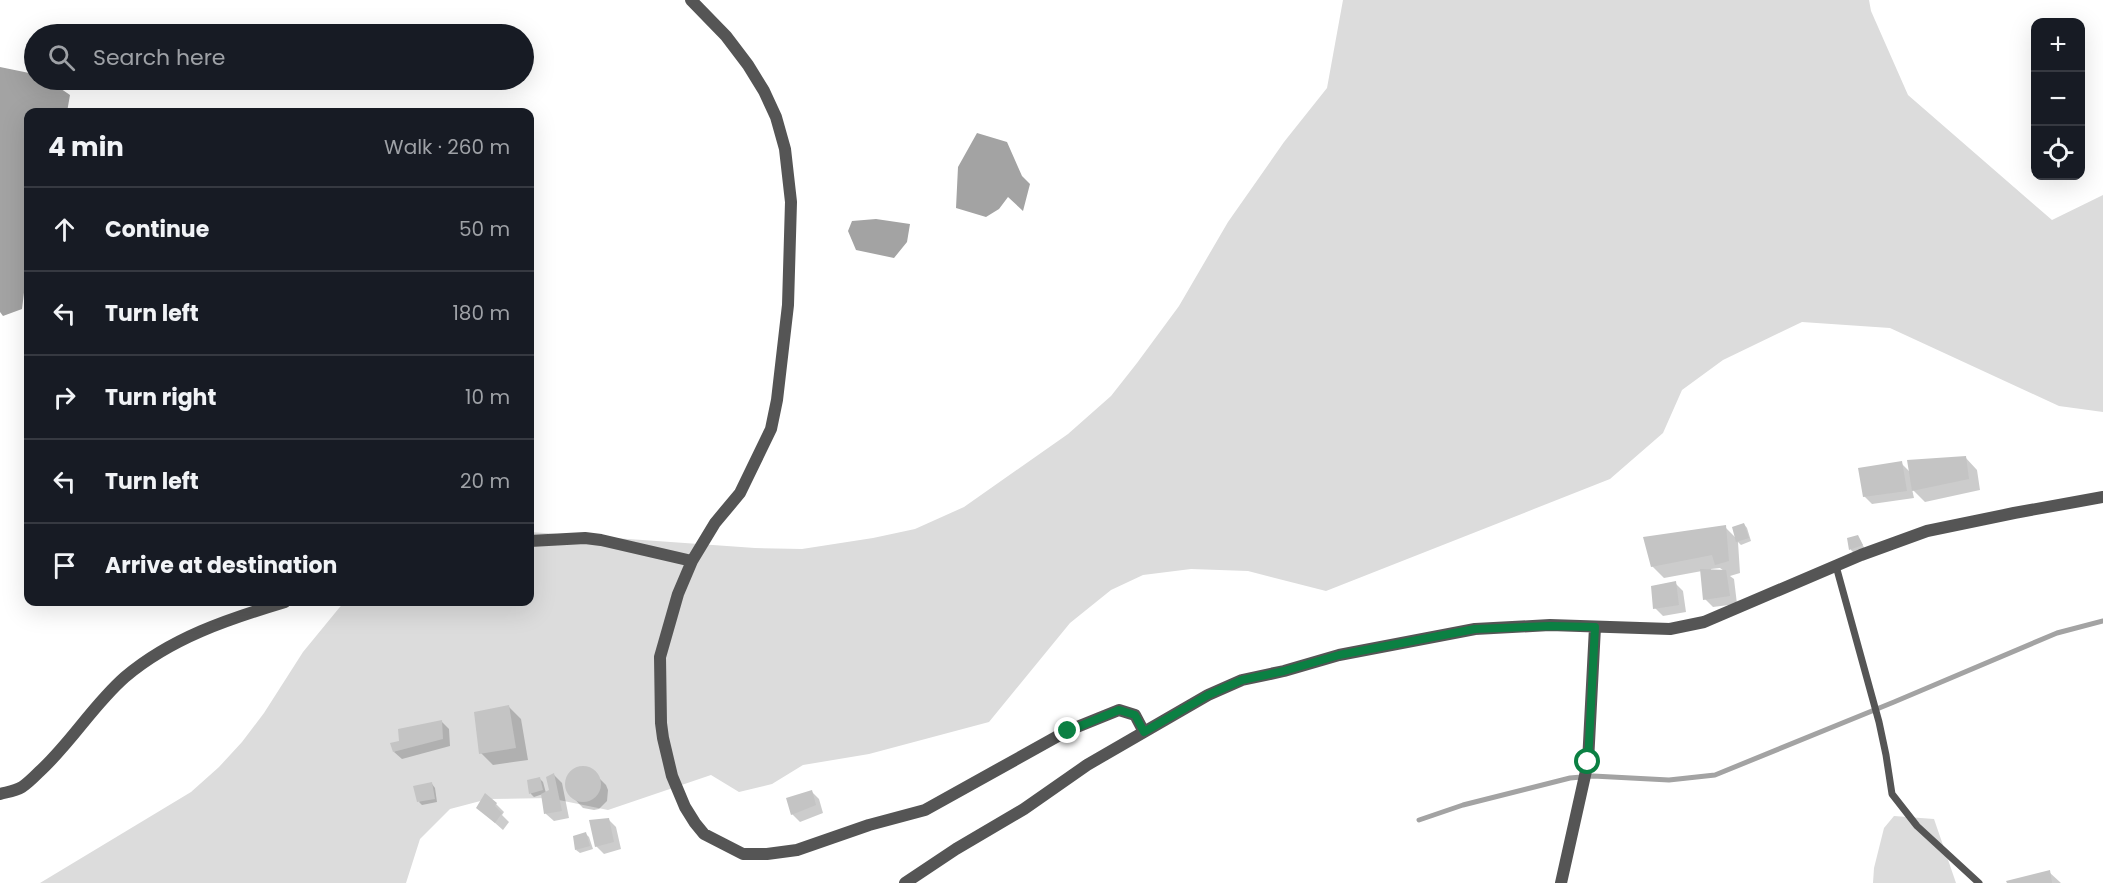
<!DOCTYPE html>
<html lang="en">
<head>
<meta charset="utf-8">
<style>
  :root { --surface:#171b24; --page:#20242c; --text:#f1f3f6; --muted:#9ea1a6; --line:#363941 }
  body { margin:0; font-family:Poppins,sans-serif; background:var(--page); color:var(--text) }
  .controls { position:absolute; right:18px; top:18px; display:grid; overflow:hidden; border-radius:12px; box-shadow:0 6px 24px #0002 }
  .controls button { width:54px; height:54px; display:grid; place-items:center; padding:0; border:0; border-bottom:2px solid var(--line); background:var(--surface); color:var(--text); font:30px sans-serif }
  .stop { position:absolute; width:18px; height:18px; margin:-14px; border:4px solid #0b8043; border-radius:50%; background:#fff }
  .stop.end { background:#0b8043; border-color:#fff; box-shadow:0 2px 6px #0008 }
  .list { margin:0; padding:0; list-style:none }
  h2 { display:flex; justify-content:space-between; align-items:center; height:78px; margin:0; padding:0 24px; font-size:26px }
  h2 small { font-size:20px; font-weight:400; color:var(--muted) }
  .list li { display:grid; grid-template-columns:39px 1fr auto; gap:18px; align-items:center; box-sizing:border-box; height:84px; padding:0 24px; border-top:2px solid var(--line) }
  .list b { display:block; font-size:22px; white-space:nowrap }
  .list em { font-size:20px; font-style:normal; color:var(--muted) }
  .icon { flex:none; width:33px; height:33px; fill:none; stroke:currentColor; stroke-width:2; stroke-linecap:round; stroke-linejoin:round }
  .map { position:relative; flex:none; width:2103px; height:883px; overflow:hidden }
  .search { position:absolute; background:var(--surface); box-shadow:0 6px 24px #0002; left:24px; top:24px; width:510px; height:66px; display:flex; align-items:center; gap:15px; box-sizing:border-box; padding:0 21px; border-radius:33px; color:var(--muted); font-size:22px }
  .panel { position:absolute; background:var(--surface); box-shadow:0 6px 24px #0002; left:24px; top:108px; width:510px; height:498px; border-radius:12px }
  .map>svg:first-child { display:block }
</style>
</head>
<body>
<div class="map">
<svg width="2103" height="883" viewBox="0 0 2103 883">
  <rect width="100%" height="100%" fill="#fff"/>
  <!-- green -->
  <path fill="#dcdcdc" d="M1343,0H1869L1871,11L1908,95L2052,220L2103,195V412L2059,406L1890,328L1802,322L1723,360L1682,390L1663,433L1610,479L1326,591L1248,571L1191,569L1143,575L1111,590L1070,623L989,722L869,754L803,765L772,784L739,792L711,775L608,810L549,798L488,799L450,809L420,839L406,883H40L191,792L219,767L242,742L264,713L303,652L344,602H530V532L755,548L802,549L873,538L915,529L964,507L1068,434L1111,396L1137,363L1179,306L1228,222L1284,142L1327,88Z
    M1894,816L1934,819L1956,883H1873L1874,868L1884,828Z"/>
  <!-- water -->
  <path fill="#a3a3a3" d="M0,67L34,74V80H48L70,95L67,112H28V153L26,156L28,260L22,309L3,316L0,312Z
    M977,133L1007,142L1022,176L1030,184L1023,211L1008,197L999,209L986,217L956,208L958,167Z
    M876,219L910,224L907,242L894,258L856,250L848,231L852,221Z"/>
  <!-- shadow -->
  <path fill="#0003" fill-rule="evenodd" d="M1965,457L1977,470L1980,490L1925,502L1912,489L1914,498L1872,504L1864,496L1901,463L1910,472Z
    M1744,524L1747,528L1751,541L1741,545L1738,542L1740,573L1730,576L1734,579L1737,604L1713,607L1705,599L1702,571L1664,578L1652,566L1725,527L1736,538ZM1720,568L1724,571H1711V569Z
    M1858,537L1865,549L1854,553L1851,550L1848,539Z
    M1675,583L1683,591L1686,612L1663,616L1655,608Z
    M509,707L521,719L528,760L493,765L481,753Z
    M441,721L449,729L450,746L402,759L394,752L401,742Z
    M578,768L590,769L606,785L608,790L607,801L599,809L594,810L583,808L567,791V779L573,770Z
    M554,775L562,783L569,818L554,821L546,814L543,794L534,797L531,794L529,781L539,778L543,782L546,793L550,791Z
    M432,784L435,788L437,802L422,805L419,802Z
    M811,791L819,799L823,813L800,822L792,814Z
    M496,804L504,812L502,815L509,822L503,830L478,808Z
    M608,819L616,827L621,849L604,854L596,846Z
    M586,834L589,837L593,849L580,853L576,850Z
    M2049,872L2061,883H2008Z"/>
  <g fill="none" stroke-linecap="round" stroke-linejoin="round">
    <!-- stream -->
    <path stroke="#a3a3a3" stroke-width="5" d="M1419,820L1463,805L1570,778L1593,776L1669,780L1715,775L1894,702L2057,633L2103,621"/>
  </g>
  <!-- building -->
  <path fill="#c4c4c4" d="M1966,456L1969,479L1912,491L1907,460Z
    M1902,461L1907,491L1863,497L1858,468Z
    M1744,523L1749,538L1736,542L1732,527Z
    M1726,525L1729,561L1715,565L1712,555L1651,567L1643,537Z
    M1858,535L1863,545L1849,550L1847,538Z
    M1700,569L1726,570L1730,596L1703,600Z
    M1676,581L1679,605L1653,609L1651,586Z
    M509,705L516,748L479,754L474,712Z
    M442,720L443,739L393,752L390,743L399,741L398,729Z
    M565 784a18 18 0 1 1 36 0a18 18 0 1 1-36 0Z
    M554,773L562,811L544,814L541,794L549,790L546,777Z
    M540,777L543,790L529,794L527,780Z
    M432,782L435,799L417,802L413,786Z
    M812,790L816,805L791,815L786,798Z
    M485,793L497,803L495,806L502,813L495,823L476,808Z
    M609,818L614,842L595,847L589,820Z
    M586,832L590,846L575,850L573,836Z
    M2050,870L2052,883H2007L2006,881Z"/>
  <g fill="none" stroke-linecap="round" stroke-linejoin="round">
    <!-- lane -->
    <path stroke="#555" stroke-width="7" d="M1836,566L1879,722L1886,755L1892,794L1917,826L1979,883"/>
    <!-- street -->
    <path stroke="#555" stroke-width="12" d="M691,0L726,36L748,65L764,91L776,117L785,149L791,202L788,305L777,400L771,429L740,493L715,523L692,561L678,594L660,657L661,723L663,738L672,776L685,807L695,823L704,834L743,854H767L797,850L869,825L925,810L1067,731L1119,710L1135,715L1144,732
      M530,541L585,538L601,540L692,561
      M0,794C7,792 15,791 22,787C28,783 34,777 39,772C71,743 93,705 125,677C171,638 228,619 285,602
      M905,883L956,849L1024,809L1087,765L1208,695L1242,680L1284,671L1339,655L1475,629L1550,625L1670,629L1704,622L1861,555L1927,531L2014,513L2103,497
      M1561,883L1588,762L1595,627"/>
  </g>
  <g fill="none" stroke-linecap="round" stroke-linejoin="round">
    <!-- route -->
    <path stroke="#0b8043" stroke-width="8" d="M1068,731L1119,710L1135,715L1144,732L1208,695L1242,680L1284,671L1339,655L1475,629L1550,626L1595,627L1588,762"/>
  </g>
</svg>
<div class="controls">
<button>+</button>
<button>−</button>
<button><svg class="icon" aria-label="locate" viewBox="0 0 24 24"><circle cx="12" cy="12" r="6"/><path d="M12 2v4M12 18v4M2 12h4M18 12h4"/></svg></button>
</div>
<div class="stop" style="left:1588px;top:762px"></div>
<div class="stop end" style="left:1068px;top:731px"></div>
<div class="search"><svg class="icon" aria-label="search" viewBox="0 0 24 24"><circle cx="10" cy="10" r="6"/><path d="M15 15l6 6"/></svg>Search here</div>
<section class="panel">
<h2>4 min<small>Walk · 260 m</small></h2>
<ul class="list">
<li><svg class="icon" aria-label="ahead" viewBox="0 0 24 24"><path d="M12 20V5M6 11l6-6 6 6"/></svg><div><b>Continue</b></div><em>50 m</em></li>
<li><svg class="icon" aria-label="left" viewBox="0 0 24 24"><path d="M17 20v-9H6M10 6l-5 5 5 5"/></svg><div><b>Turn left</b></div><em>180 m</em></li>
<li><svg class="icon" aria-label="right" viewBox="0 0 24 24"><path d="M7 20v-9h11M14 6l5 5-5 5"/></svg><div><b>Turn right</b></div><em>10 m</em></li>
<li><svg class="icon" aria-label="left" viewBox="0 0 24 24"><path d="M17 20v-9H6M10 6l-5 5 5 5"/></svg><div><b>Turn left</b></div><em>20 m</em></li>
<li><svg class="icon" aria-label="arrive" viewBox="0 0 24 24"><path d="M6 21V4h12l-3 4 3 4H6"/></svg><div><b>Arrive at destination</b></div></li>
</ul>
</section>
</div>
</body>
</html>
